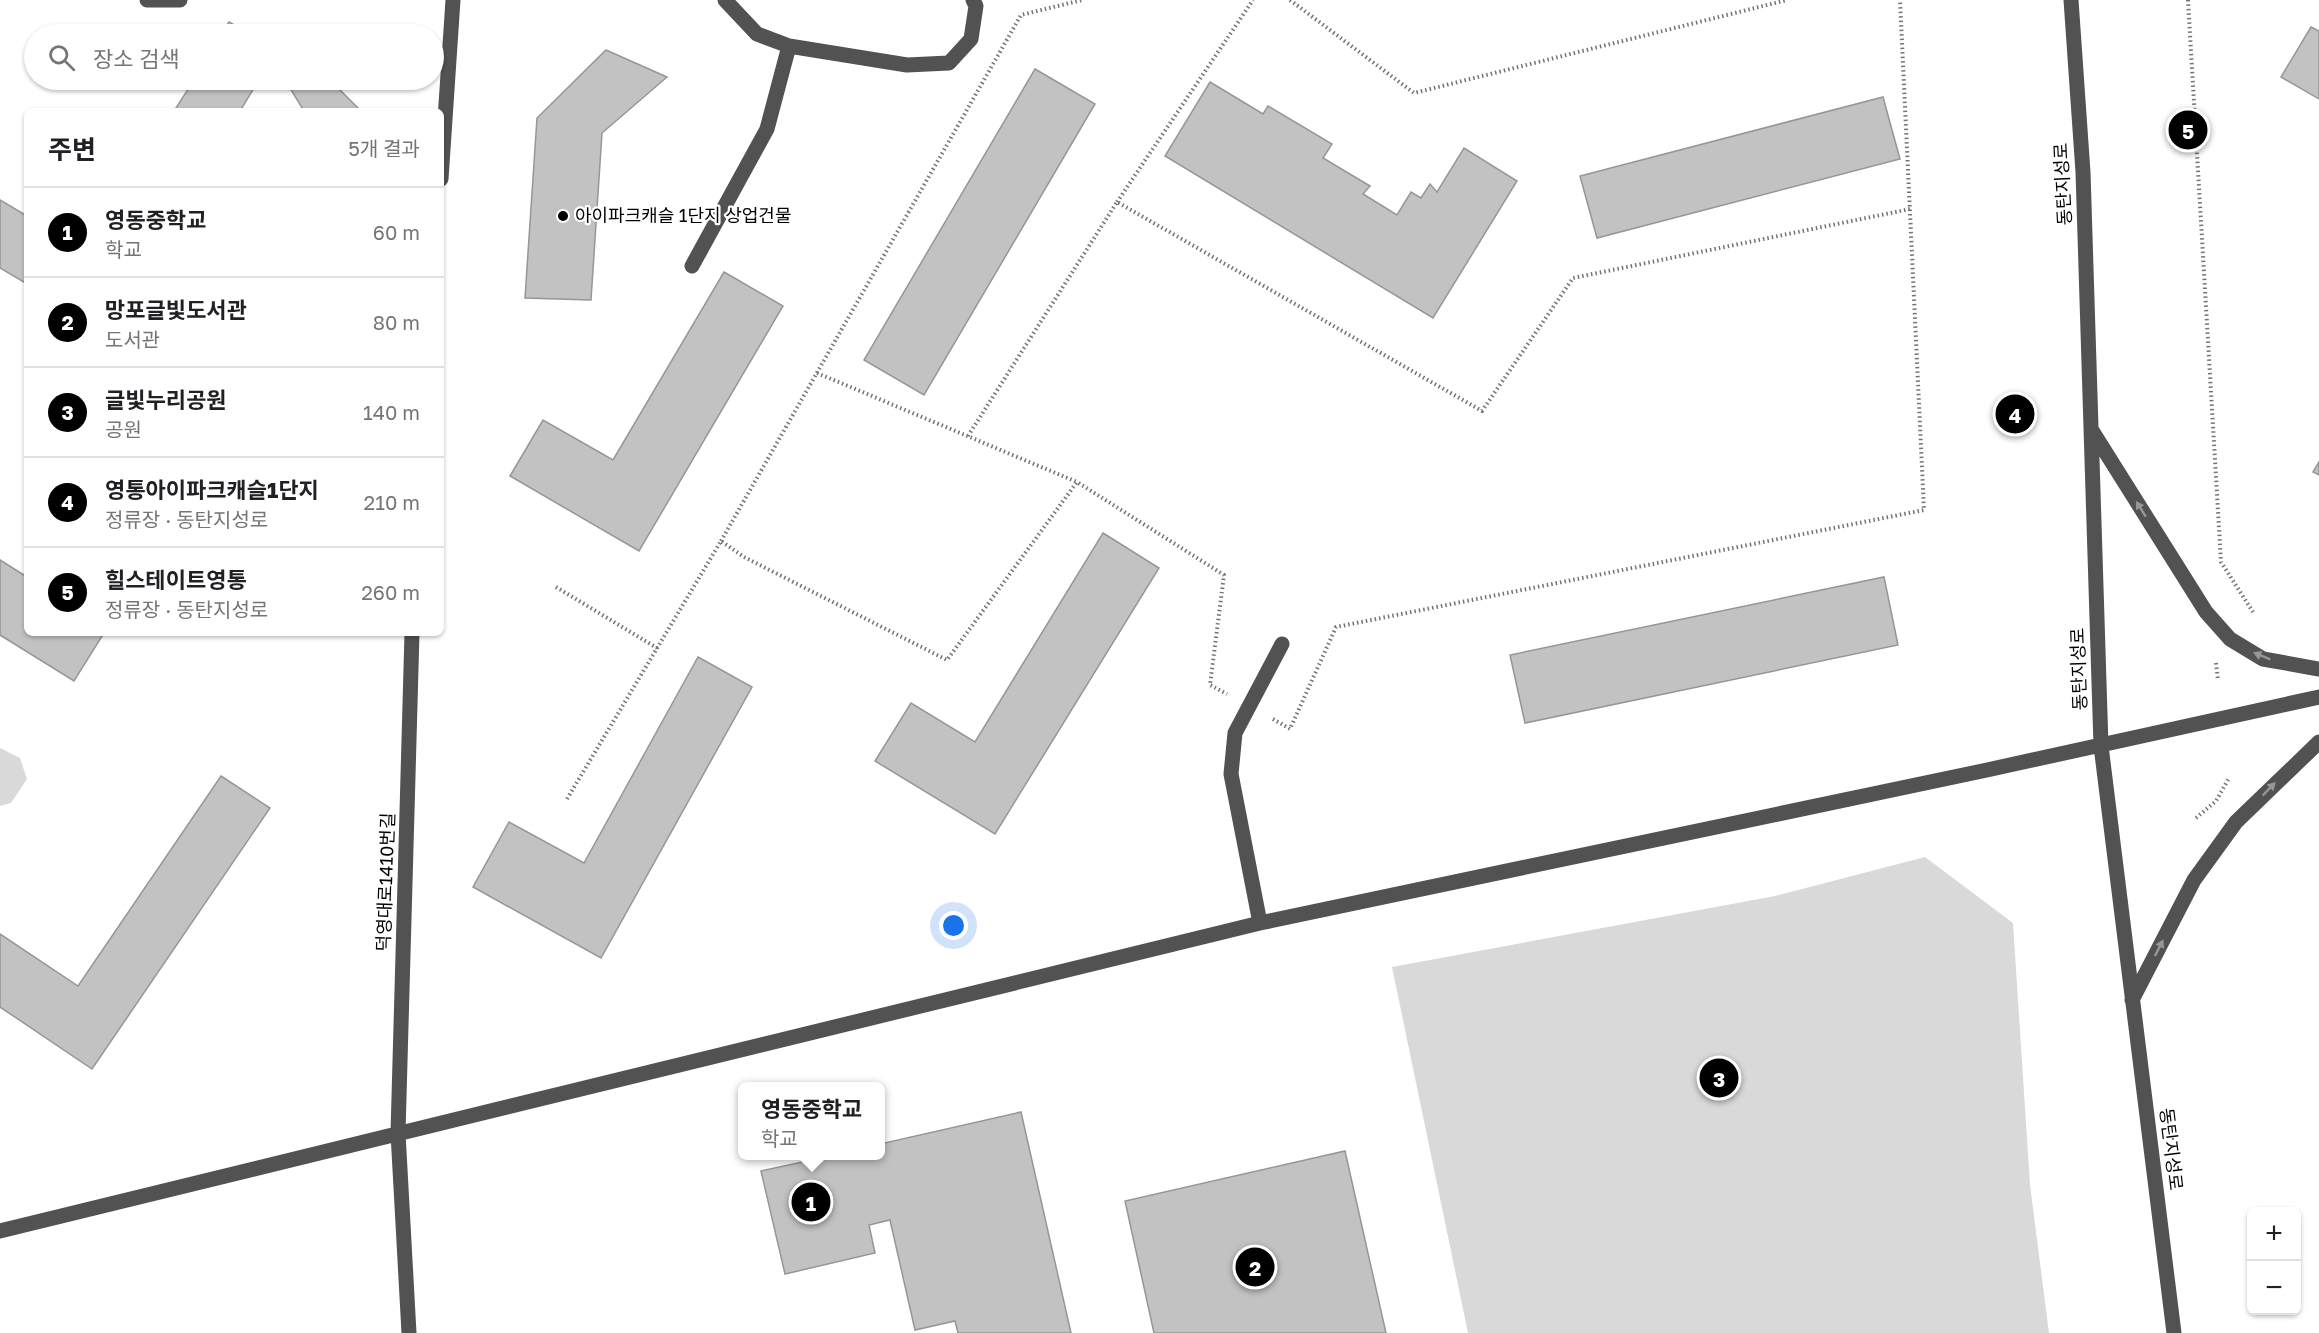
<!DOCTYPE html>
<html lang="ko">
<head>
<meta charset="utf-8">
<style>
  :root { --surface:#fff; --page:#f6f6f6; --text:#202124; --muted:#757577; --line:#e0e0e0; --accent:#000 }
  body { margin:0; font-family:"Golos Text","Noto Sans KR",sans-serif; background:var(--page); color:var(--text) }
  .controls { position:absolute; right:18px; bottom:18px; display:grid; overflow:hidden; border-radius:9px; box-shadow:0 2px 4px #0004 }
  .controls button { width:54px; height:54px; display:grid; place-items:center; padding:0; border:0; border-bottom:2px solid var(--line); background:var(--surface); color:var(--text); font:30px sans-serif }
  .you { position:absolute; left:954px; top:926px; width:21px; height:21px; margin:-15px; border:4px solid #fff; border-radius:50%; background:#1a73e8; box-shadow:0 0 0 9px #1a73e833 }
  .badge { display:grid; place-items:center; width:39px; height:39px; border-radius:50%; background:var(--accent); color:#fff; font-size:20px; font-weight:700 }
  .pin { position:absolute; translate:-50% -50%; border:3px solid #fff; box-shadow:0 2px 6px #0006 }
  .popup { position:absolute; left:738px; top:1082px; width:147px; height:78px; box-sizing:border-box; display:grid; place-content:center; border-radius:9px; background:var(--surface); filter:drop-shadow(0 2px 4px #0005); font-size:20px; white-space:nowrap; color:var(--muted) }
  .popup b { font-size:22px; color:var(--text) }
  .popup::after { content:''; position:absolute; left:50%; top:100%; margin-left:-12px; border:12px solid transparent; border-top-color:var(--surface) }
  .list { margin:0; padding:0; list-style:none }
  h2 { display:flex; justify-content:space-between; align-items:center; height:78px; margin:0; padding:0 24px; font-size:26px }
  h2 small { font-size:20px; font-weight:400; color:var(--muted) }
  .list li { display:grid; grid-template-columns:39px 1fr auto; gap:18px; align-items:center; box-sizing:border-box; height:90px; padding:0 24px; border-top:2px solid var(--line) }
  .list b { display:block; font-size:22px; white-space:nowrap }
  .list p { margin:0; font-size:20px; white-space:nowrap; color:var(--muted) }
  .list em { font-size:20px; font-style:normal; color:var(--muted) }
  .icon { flex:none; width:33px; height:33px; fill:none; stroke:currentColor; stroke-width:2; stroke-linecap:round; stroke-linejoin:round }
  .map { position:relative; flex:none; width:2319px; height:1333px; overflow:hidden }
  .search { position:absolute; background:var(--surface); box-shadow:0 2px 4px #0004; left:24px; top:24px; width:420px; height:66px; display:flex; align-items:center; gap:15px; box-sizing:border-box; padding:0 21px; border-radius:33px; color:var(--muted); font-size:22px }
  .panel { position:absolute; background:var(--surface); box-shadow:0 2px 4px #0004; left:24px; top:108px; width:420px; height:528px; border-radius:9px }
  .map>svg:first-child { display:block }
</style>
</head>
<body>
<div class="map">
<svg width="2319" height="1333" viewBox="0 0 2319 1333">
  <rect width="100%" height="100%" fill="#fff"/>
  <!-- green -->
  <path fill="#d9d9d9" d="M0,748L20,758L27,779L11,803L0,806Z
    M1925,857L2013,923L2030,1185L2049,1333H1468L1392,967L1775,896Z"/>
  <!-- building -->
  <path fill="#c2c2c2" stroke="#969696" stroke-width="1.5" d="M229,22L250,34H221Z
    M2311,27L2319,31V99L2281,77Z
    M606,50L667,77L602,133L591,300L525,298L537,118Z
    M1035,69L1095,104L924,395L864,360Z
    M194,80H259L240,111H174Z
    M285,80H332L335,85L361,111H304Z
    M1210,82L1263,114L1268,106L1332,144L1323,158L1370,186L1363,194L1397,215L1411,192L1421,198L1430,184L1437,192L1464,148L1517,181L1433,318L1165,156Z
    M1883,97L1900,159L1597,238L1580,176Z
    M0,200L27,216V284L0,268Z
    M724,272L783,306L639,551L510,476L543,420L613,460Z
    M2319,462V475L2313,472Z
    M1103,533L1159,568L995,834L875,761L911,703L975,742Z
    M0,560L27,577V633H104L74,681L0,635Z
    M1884,577L1898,645L1525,723L1510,655Z
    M698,657L752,687L601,958L473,887L509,822L584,863Z
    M221,776L270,808L92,1069L0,1007V934L78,986Z
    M1021,1112L1071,1333H958L955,1321L915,1330L890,1220L869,1225L875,1253L785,1274L761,1171L830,1156H880V1144Z
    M1345,1151L1386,1333H1154L1125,1201Z"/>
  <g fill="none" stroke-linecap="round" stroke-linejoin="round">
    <!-- path -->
    <path stroke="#747474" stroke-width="4" stroke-dasharray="1.5 3" stroke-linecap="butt" d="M1290,0L1414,93L1787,0
      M2188,0L2221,562L2253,612
      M1117,202L1253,0
      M817,373L1077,482
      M968,436L1117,202L1482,411L1573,278L1910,209
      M721,541L1021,15L1082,0
      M556,587L657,648
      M2216,663L2218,680
      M1273,719L1290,729L1336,627L1924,510L1900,0
      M567,799L721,541L744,557L947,660L1077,482L1224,575L1210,685L1227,694
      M2196,818L2216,801L2229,778"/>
    <!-- minor -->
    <path stroke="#525252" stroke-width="15" d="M147,0H180
      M725,0L757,34L789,46L907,65L949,63L971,39L976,6L973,0
      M2071,0L2083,172L2101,746L2174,1333
      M441,179L453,0
      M692,266L767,129L789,46
      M2091,429L2206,612L2230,639L2263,659L2319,669
      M1260,923L1231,774L1235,733L1282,644
      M2132,1000L2194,880L2236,822L2319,742
      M0,1231L1260,923L1987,770L2319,697
      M409,1333L398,1133L412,633"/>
  </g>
  <!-- one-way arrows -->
  <defs><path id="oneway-solid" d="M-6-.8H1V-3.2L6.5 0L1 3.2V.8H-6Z" transform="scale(1.5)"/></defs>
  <g fill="#979797">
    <use href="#oneway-solid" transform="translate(2141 509) rotate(-122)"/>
    <use href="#oneway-solid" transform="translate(2262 656) rotate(-158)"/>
    <use href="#oneway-solid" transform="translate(2269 789) rotate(-46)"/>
    <use href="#oneway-solid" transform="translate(2159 948) rotate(-63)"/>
  </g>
  <!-- markers -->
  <circle fill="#000" stroke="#fff" stroke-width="2" cx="563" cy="216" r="6"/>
  <g text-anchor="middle" stroke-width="4.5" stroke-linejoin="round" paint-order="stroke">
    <!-- street labels -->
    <g font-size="18" fill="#000" stroke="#fff">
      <text transform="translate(2063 184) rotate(-93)" y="6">동탄지성로</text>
      <text transform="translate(2079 669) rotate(-92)" y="6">동탄지성로</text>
      <text transform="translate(386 882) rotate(-88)" y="6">덕영대로1410번길</text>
      <text transform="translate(2171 1149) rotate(83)" y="6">동탄지성로</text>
    </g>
    <!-- poi labels -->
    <g font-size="18" fill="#000" stroke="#fff" text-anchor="start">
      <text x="575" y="222">아이파크캐슬 1단지 상업건물</text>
    </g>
  </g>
</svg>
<div class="controls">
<button>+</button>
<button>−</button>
</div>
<div class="you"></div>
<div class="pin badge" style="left:811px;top:1202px">1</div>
<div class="popup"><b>영동중학교</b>학교</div>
<div class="pin badge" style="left:1255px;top:1267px">2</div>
<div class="pin badge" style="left:1719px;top:1078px">3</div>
<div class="pin badge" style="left:2015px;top:414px">4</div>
<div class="pin badge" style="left:2188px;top:130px">5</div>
<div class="search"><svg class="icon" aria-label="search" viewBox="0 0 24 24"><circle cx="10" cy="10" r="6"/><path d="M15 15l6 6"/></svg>장소 검색</div>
<section class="panel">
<h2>주변<small>5개 결과</small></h2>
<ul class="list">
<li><span class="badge">1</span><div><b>영동중학교</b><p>학교</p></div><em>60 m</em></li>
<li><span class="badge">2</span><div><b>망포글빛도서관</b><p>도서관</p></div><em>80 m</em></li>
<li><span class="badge">3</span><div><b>글빛누리공원</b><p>공원</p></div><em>140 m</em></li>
<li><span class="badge">4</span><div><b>영통아이파크캐슬1단지</b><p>정류장 · 동탄지성로</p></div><em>210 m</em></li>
<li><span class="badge">5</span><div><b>힐스테이트영통</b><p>정류장 · 동탄지성로</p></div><em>260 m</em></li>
</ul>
</section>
</div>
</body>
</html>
